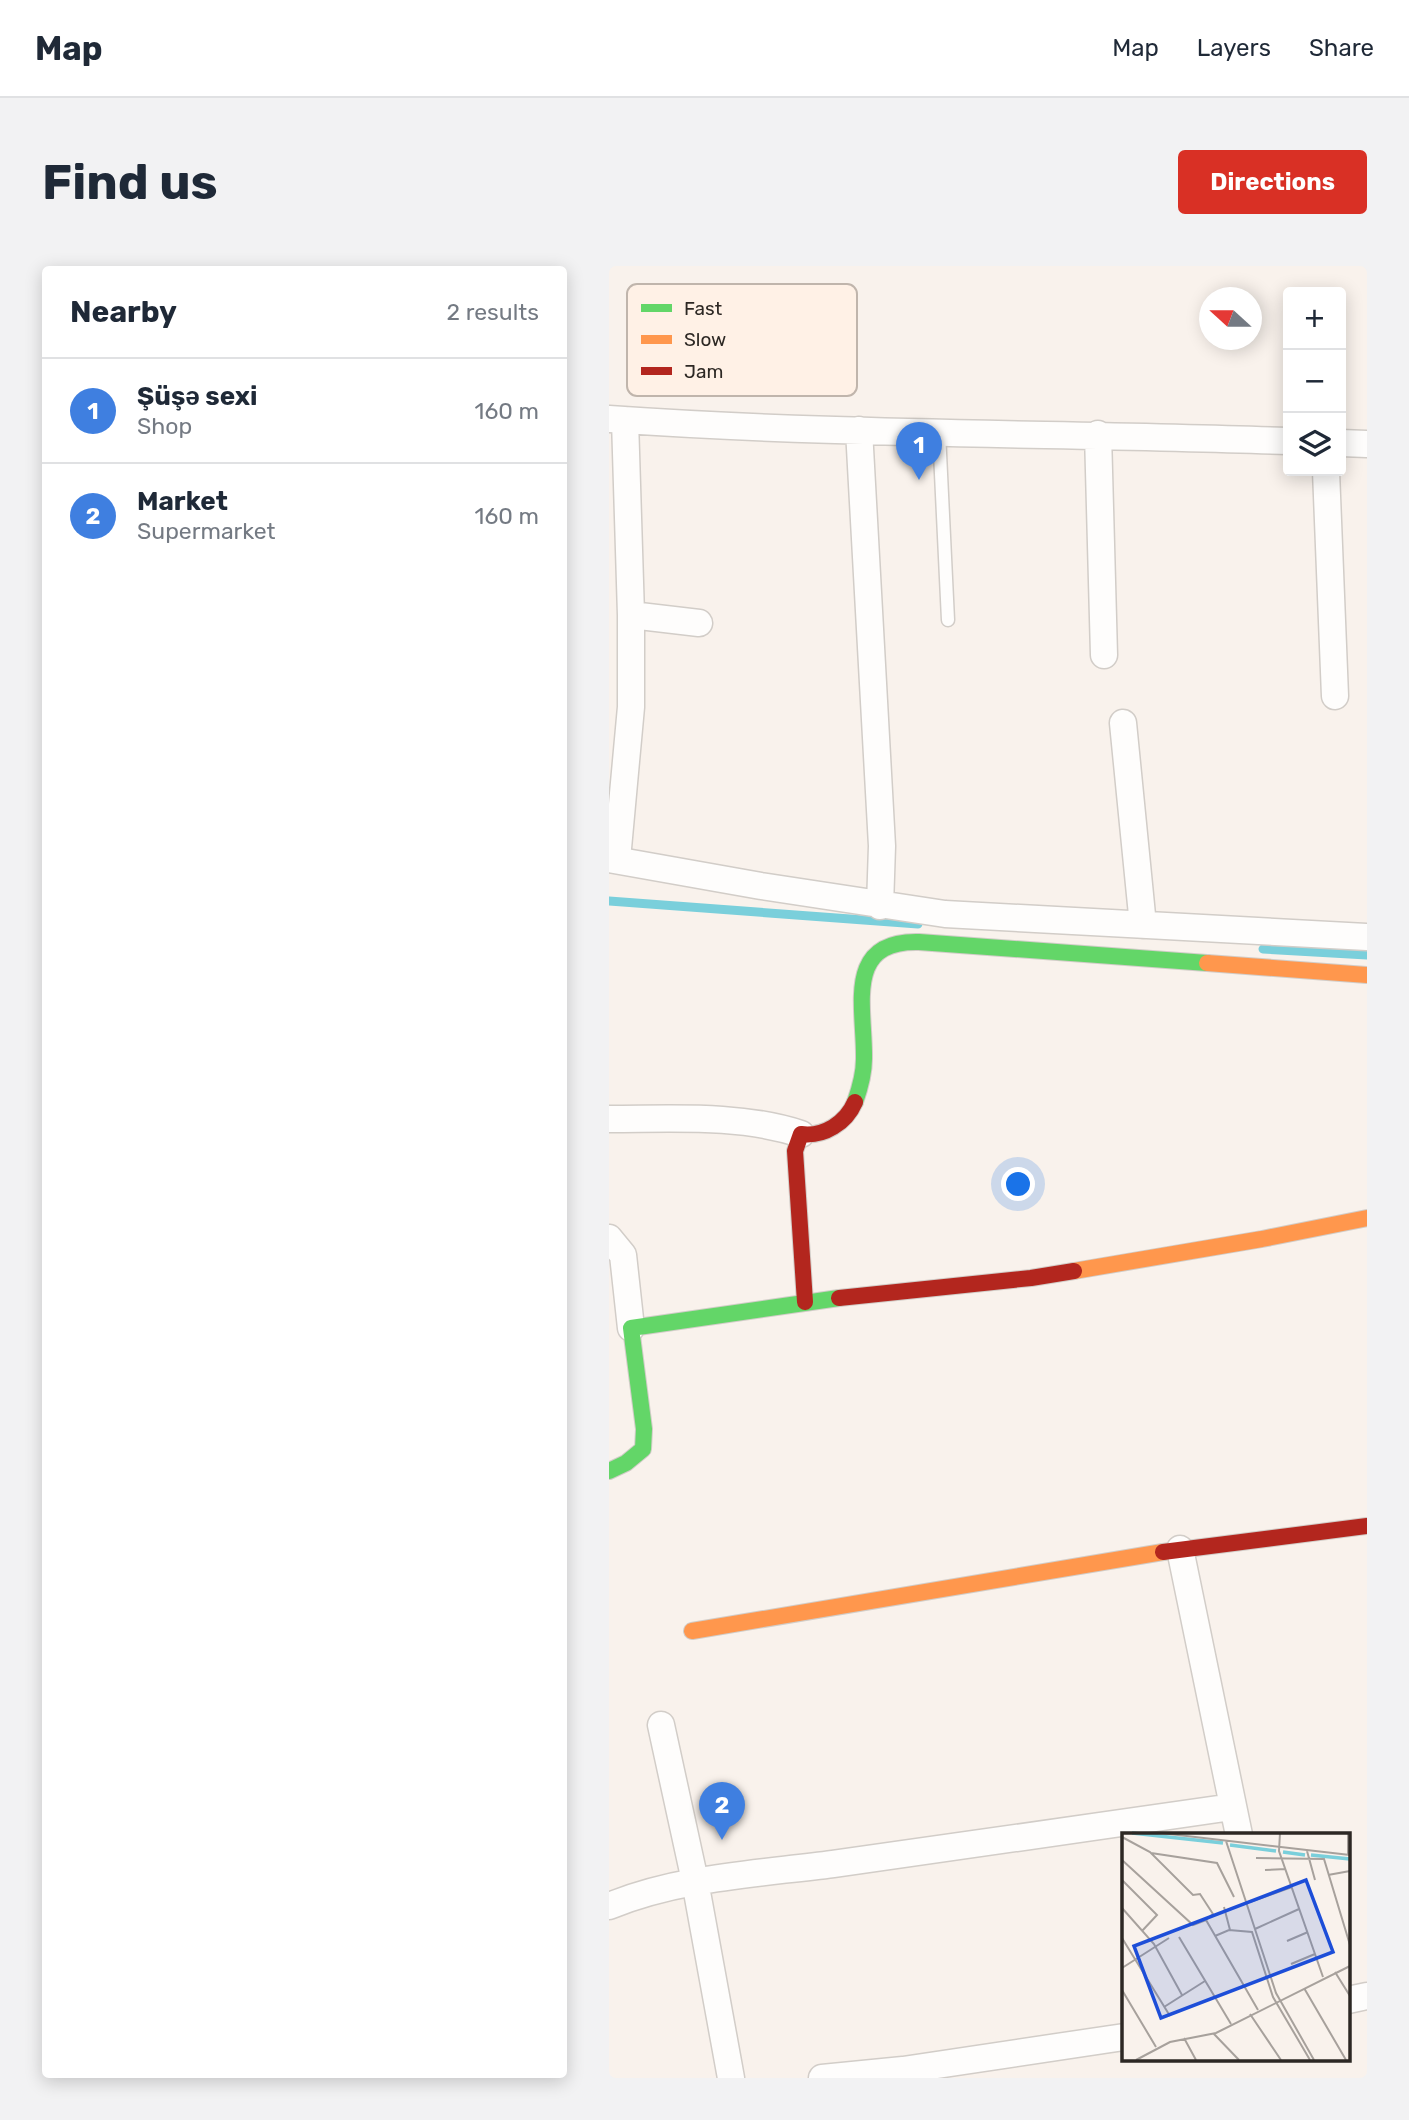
<!DOCTYPE html>
<html lang="en">
<head>
<meta charset="utf-8">
<style>
  :root { --surface:#fff; --page:#f2f2f3; --text:#1f2937; --muted:#747a83; --line:#e0e1e3; --accent:#d93025 }
  body { margin:0; font-family:Rubik,sans-serif; background:var(--page); color:var(--text) }
  .controls { position:absolute; right:21px; top:21px; display:grid; overflow:hidden; border-radius:7px; box-shadow:0 4px 18px #0003 }
  .controls button { width:63px; height:63px; display:grid; place-items:center; padding:0; border:0; border-bottom:2px solid var(--line); background:var(--surface); color:var(--text); font:35px sans-serif }
  .compass { position:absolute; left:590px; top:21px; width:63px; height:63px; border-radius:50%; background:var(--surface); box-shadow:0 4px 18px #0003; rotate:291deg }
  .you { position:absolute; left:410px; top:919px; width:24px; height:24px; margin:-18px; border:5px solid #fff; border-radius:50%; background:#1a73e8; box-shadow:0 0 0 10px #1a73e833 }
  .badge { display:grid; place-items:center; width:46px; height:46px; border-radius:50%; background:var(--accent); color:#fff; font-size:23px; font-weight:700 }
  .pin { position:absolute; translate:-50% -58px; filter:drop-shadow(0 2px 4px #0008) }
  .pin::after { content:''; position:absolute; top:37px; width:24px; height:21px; background:inherit; clip-path:polygon(0 0,100% 0,50% 100%) }
  .list { margin:0; padding:0; list-style:none }
  h2 { display:flex; justify-content:space-between; align-items:center; height:91px; margin:0; padding:0 28px; font-size:30px }
  h2 small { font-size:23px; font-weight:400; color:var(--muted) }
  .list li { display:grid; grid-template-columns:46px 1fr auto; gap:21px; align-items:center; box-sizing:border-box; height:105px; padding:0 28px; border-top:2px solid var(--line) }
  .list b { display:block; font-size:26px; white-space:nowrap }
  .list p { margin:0; font-size:23px; white-space:nowrap; color:var(--muted) }
  .list em { font-size:23px; font-style:normal; color:var(--muted) }
  .icon { flex:none; width:38px; height:38px; fill:none; stroke:currentColor; stroke-width:2; stroke-linecap:round; stroke-linejoin:round }
  .map { position:relative; flex:none; width:758px; height:1812px; overflow:hidden; border-radius:7px }
  header { display:flex; align-items:center; gap:42px; box-sizing:border-box; height:98px; padding:0 35px; background:var(--surface); border-bottom:2px solid var(--line) }
  header strong { font-size:33px }
  nav { display:flex; gap:38px; margin-inline-start:auto; font-size:24px }
  .intro { display:flex; align-items:center; justify-content:space-between; box-sizing:border-box; height:168px; padding:0 42px }
  h1 { margin:0; font-size:49px }
  .button { padding:18px 32px; border-radius:7px; background:var(--accent); color:#fff; font-size:24px; font-weight:700 }
  main { display:flex; gap:42px; padding:0 42px }
  aside { flex:1; background:var(--surface); border-radius:7px; box-shadow:0 4px 18px #0003 }
  .map>svg:first-child { display:block }
</style>
</head>
<body>
<header>
<strong>Map</strong>
<nav><a>Map</a><a>Layers</a><a>Share</a></nav>
</header>
<div class="intro"><h1>Find us</h1><a class="button">Directions</a></div>
<main>
<aside>
<h2>Nearby<small>2 results</small></h2>
<ul class="list">
<li><span class="badge" style="background:#3f7fe0">1</span><div><b>Şüşə sexi</b><p>Shop</p></div><em>160 m</em></li>
<li><span class="badge" style="background:#3f7fe0">2</span><div><b>Market</b><p>Supermarket</p></div><em>160 m</em></li>
</ul>
</aside>
<div class="map">
<svg width="758" height="1812" viewBox="0 0 758 1812">
  <rect width="100%" height="100%" fill="#f9f2ec"/>
  <g fill="none" stroke-linecap="round" stroke-linejoin="round">
    <!-- stream -->
    <path stroke="#7acfdb" stroke-width="9" d="M0,635L309,658
      M654,683L758,689"/>
    <!-- lane casing -->
    <g stroke="#d2cdc8" stroke-width="15">
      <path id="lane" d="M330,166L339,354"/>
    </g>
    <!-- street casing -->
    <g stroke="#d2cdc8" stroke-width="29">
      <path id="street" d="M0,153C226,169 453,167 679,175
        M250,164L273,580L271,640
        M489,168L495,389
        M732,177L758,178
        M717,205L726,430
        M22,349L90,357
        M514,457L534,659
        M0,593L152,620L336,648L758,671
        M8,593L22,441V349L16,154
        M0,853C64,853 131,848 192,868
        M0,972L14,989L22,1062
        M571,1283L630,1569
        M52,1459L86,1615L122,1812
        M0,1640C71,1611 148,1608 224,1598C357,1580 490,1560 623,1541
        M739,1734L758,1730
        M213,1812L294,1804L515,1771"/>
    </g>
    <!-- fast casing -->
    <g stroke="#d2cdc8" stroke-width="18">
      <path id="fast" d="M246,836C251,822 255,808 255,793C256,742 234,674 310,676L598,697
        M0,1205L17,1197L34,1183L35,1163L22,1062L230,1032"/>
    </g>
    <!-- slow casing -->
    <g stroke="#d2cdc8" stroke-width="18">
      <path id="slow" d="M598,697L758,709
        M465,1005L653,973L758,952
        M83,1365L554,1286"/>
    </g>
    <!-- jam casing -->
    <g stroke="#d2cdc8" stroke-width="18">
      <path id="jam" d="M230,1032L422,1012L465,1005
        M196,1036L186,885L192,868C215,871 237,857 246,836
        M554,1286L758,1260"/>
    </g>
    <!-- lane -->
    <use href="#lane" stroke="#fefdfc" stroke-width="12"/>
    <!-- street -->
    <use href="#street" stroke="#fefdfc" stroke-width="26"/>
    <!-- fast -->
    <use href="#fast" stroke="#63d668" stroke-width="16"/>
    <!-- slow -->
    <use href="#slow" stroke="#ff974d" stroke-width="16"/>
    <!-- jam -->
    <use href="#jam" stroke="#b3261e" stroke-width="16"/>
  </g>
  <!-- overview -->
  <g transform="translate(513 1567)">
    <rect width="228" height="228" fill="#f9f2ec"/>
    <path fill="none" stroke="#7acfdb" stroke-width="3.5" d="M10,0L101,10M108,12L154,18M161,19L183,22M189,22L228,26"/>
    <path fill="none" stroke="#a7a19c" stroke-width="2" d="M39,0L228,22M158,0L157,18L201,144M226,0V22M0,4L28,19L71,62L78,61L91,81L84,87M104,8L154,160L192,227M185,18L193,47M29,20L95,30L112,64M134,25L202,26L228,112M0,27L71,92L84,87L136,177M143,37L164,36M206,42L228,38M0,47L35,82L20,98M128,69L170,54M102,74L108,97M0,75L32,111L60,162M133,96L177,76M93,103L107,97L130,99L151,164L188,227M57,104L109,191M0,105L48,183M165,108L186,99M169,131L193,121M0,135L47,105M213,139L228,163M182,155L224,227M0,157L34,214M42,174L83,148M128,181L159,227M92,201L117,227M62,205L74,227M14,227L48,209L94,200L228,133"/>
    <path fill="#1d4ed8" fill-opacity="0.15" stroke="#1d4ed8" stroke-width="3.5" d="M184,47L211,119L39,185L12,113Z"/>
    <rect width="228" height="228" fill="none" stroke="#2d2824" stroke-width="3.5"/>
  </g>
  <!-- legend -->
  <rect x="18" y="18" width="230" height="112" rx="10" fill="#fff1e6" stroke="#c0b5ac" stroke-width="2"/>
  <rect x="32" y="38" width="31" height="8" fill="#63d668"/>
  <rect x="32" y="69" width="31" height="9" fill="#ff974d"/>
  <rect x="32" y="101" width="31" height="8" fill="#b3261e"/>
  <g font-size="19" fill="#2d2824">
    <text x="75" y="49">Fast</text>
    <text x="75" y="80">Slow</text>
    <text x="75" y="112">Jam</text>
  </g>
</svg>
<div class="controls">
<button>+</button>
<button>−</button>
<button><svg class="icon" aria-label="layers" viewBox="0 0 24 24"><path d="M12 4l9 5-9 5-9-5zM3 14l9 5 9-5"/></svg></button>
</div>
<svg class="compass" viewBox="-18 -18 36 36"><path d="M0-13l5 13h-10z" fill="#e53935"/><path d="M0 13l5-13h-10z" fill="#747a83"/></svg>
<div class="you"></div>
<div class="pin badge" style="left:310px;top:214px;background:#3f7fe0">1</div>
<div class="pin badge" style="left:113px;top:1574px;background:#3f7fe0">2</div>
</div>
</main>
</body>
</html>
